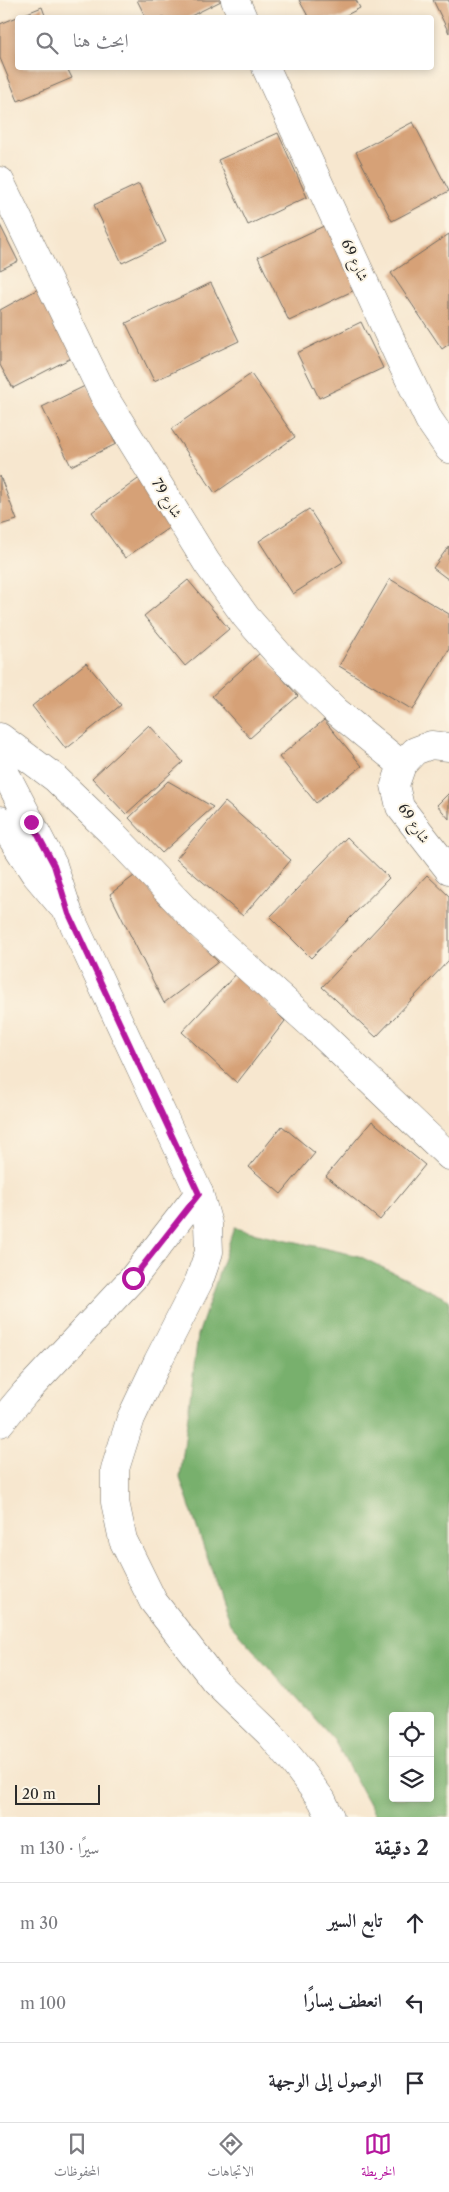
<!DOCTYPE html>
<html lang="ar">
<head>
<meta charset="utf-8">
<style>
  :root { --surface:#fff; --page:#f7f7f7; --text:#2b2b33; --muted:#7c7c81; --line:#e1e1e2; --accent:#b5179e }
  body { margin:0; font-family:"Libre Caslon Text",Amiri,serif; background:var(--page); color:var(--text); direction:rtl }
  .controls { position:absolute; right:15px; bottom:15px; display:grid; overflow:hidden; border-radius:5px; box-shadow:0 2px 8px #0003 }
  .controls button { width:45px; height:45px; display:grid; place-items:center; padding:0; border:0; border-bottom:1px solid var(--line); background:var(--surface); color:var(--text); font:25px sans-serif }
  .scale { position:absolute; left:15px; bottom:12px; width:85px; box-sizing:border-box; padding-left:5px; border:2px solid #2b2b2b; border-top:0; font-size:14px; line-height:18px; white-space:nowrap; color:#2b2b2b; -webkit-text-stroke:4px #fcf5e5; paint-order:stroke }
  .stop { position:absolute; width:15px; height:15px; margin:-11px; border:4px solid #b5179e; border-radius:50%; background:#fff }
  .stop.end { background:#b5179e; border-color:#fff; box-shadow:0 1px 5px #0008 }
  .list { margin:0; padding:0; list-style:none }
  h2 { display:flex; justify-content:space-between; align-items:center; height:65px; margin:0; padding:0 20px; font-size:21px }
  h2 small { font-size:16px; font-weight:400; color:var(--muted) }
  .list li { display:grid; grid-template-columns:32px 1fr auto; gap:15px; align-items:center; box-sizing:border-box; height:80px; padding:0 20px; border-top:1px solid var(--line) }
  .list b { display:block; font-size:19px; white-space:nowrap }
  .list em { font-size:16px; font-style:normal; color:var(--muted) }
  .icon { flex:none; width:28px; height:28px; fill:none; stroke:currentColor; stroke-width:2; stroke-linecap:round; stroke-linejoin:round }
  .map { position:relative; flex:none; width:449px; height:1817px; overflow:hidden; direction:ltr }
  .search { position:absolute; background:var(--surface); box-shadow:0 2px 8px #0003; left:15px; right:15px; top:15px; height:55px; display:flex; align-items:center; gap:12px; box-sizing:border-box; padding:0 18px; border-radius:5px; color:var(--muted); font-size:19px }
  .sheet { height:305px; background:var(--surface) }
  nav { display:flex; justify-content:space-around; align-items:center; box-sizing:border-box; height:70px; border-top:1px solid var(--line); background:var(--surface); font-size:14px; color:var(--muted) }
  nav a { display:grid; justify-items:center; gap:2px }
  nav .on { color:var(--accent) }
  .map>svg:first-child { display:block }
</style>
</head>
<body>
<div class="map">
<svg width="449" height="1817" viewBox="0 0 449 1817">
  <rect width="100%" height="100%" fill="#fcf5e5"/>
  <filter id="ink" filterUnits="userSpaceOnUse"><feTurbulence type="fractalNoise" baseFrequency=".02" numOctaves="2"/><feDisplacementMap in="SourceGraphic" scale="10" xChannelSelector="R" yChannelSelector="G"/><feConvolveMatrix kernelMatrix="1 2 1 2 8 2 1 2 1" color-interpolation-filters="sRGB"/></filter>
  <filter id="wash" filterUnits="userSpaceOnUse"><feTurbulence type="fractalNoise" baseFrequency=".0096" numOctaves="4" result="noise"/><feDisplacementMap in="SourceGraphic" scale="20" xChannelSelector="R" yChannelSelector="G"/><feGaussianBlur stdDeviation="1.12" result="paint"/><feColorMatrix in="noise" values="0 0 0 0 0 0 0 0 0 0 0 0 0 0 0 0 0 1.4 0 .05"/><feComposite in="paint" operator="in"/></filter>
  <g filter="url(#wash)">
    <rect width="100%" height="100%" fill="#f7e7cf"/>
    <!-- forest -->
    <path fill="#78b06d" stroke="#526e4c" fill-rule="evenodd" d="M234,1228L359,1256L449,1300V1817H376L334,1740L230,1624L180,1478L198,1335ZM393,1716H430V1798H393Z"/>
    <g id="blocks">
      <!-- building -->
      <path fill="#d6a177" d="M137,0H223L187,18H146Z
        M299,0H356L360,8L341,18H309Z
        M433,0H449V33Z
        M42,7L46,18H18V68H67L72,78L18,101L0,58V24Z
        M413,122L449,191L392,221L356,152Z
        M278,133L307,197L248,225L218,160Z
        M139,184L166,242L122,263L94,205Z
        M328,224L359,288L289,321L258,257Z
        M0,225L18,261L0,270Z
        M449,234V344L442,349L391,273Z
        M211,283L239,341L154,381L126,323Z
        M40,288L75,356L13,388L0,365V310Z
        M361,322L383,368L319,398L297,353Z
        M251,374L295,437L215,493L171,429Z
        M87,385L116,444L71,466L42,407Z
        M0,476L17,520L0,525Z
        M141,477L170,527L125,558L92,512Z
        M309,509L343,562L293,594L259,541Z
        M449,546V580L433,568Z
        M390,579L449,614V649L413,710L339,666Z
        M188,580L229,629L185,666L144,616Z
        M260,653L298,696L250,738L212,696Z
        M86,663L121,705L66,749L32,706Z
        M324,720L362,766L316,803L279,757Z
        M149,725L183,762L126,814L92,778Z
        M168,781L213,807L162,853L129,818Z
        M449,793V819L437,805Z
        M225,802L291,860L243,916L176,859Z
        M347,837L389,878L311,958L270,917Z
        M138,873L218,962L164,1003L110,894Z
        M427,875L449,896V960L376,1037L322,987Z
        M238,972L285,1021L237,1083L182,1032Z
        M372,1121L425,1165L380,1220L326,1176Z
        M282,1126L315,1153L281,1194L249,1167Z"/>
    </g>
  </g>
  <g filter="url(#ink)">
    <use href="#blocks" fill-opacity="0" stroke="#726d64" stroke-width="1"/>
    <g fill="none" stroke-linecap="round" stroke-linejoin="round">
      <!-- street casing -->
      <g stroke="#726d64" stroke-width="29">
        <path id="street" d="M0,181L105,398L207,563L246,617L280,656L336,711L402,765
          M0,1423L25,1393L133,1278L199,1193"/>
      </g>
      <!-- secondary casing -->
      <g stroke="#726d64" stroke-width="29">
        <path id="secondary" d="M235,0L243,18
          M266,68L402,364L429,420L449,449
          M0,737L55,778L111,832L198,923L314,1027L449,1156
          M449,747L431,745L415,751L402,765L395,785L400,807L449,870
          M0,763L53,865L69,914L199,1193L208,1224L209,1252L199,1281L158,1361L131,1418L115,1469V1502L123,1540L153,1601L215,1681L270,1734L294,1763L322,1800L330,1817
          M0,820L35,874L61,905"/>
      </g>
      <!-- street -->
      <use href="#street" stroke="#fff" stroke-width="28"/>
      <!-- secondary -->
      <use href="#secondary" stroke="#fff" stroke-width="28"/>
    </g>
  </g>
  <g fill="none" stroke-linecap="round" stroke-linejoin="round" filter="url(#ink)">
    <!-- route -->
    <path stroke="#b5179e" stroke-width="6" d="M31,822L54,865L69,914L199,1194L133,1278"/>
  </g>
  <g text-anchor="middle" stroke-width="4" stroke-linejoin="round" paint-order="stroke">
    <!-- street labels -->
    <g font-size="14" fill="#2b2b2b" stroke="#fcf5e5">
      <text transform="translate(355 260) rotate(65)" y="5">شارع 69</text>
      <text transform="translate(167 498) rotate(58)" y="5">شارع 79</text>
      <text transform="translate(414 823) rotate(56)" y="5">شارع 69</text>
    </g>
  </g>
</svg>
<div class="controls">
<button><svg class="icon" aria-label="locate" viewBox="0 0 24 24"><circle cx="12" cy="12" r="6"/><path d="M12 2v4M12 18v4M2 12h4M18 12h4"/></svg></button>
<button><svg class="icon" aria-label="layers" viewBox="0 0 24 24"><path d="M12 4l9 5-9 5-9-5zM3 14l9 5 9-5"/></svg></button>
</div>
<div class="scale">20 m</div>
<div class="stop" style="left:133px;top:1278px"></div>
<div class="stop end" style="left:31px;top:822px"></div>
<div class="search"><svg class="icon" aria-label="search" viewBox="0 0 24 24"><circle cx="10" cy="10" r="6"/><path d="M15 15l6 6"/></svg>ابحث هنا</div>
</div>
<section class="sheet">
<h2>2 دقيقة<small>سيرًا · 130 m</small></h2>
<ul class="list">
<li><svg class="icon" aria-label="ahead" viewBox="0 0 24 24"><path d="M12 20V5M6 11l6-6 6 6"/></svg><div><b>تابع السير</b></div><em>30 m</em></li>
<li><svg class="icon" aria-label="left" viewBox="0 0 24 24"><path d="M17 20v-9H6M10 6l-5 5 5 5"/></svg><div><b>انعطف يسارًا</b></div><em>100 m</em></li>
<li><svg class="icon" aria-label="arrive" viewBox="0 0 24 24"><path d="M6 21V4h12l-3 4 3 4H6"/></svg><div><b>الوصول إلى الوجهة</b></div></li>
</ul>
</section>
<nav>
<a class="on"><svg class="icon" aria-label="map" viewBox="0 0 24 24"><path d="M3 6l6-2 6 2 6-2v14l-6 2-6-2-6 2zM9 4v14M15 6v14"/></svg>الخريطة</a>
<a><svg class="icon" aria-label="directions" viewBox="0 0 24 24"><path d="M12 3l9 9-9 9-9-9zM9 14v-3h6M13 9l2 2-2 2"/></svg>الاتجاهات</a>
<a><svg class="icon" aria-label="saved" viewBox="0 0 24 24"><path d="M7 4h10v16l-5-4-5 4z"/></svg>المحفوظات</a>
</nav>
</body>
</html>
